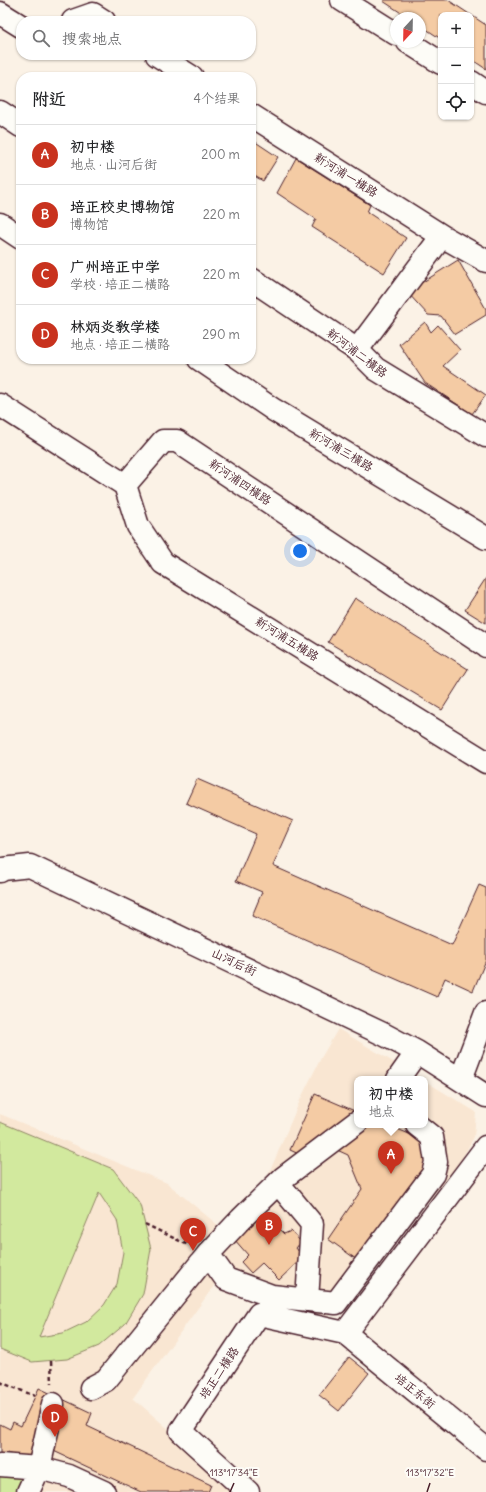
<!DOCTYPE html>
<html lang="zh">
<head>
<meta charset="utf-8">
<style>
  :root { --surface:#fff; --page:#f2f2f2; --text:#202124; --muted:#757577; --line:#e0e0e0; --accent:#c8321e }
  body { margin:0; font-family:Delius,"LXGW WenKai TC",sans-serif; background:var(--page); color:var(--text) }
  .controls { position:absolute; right:12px; top:12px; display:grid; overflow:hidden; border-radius:8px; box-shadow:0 1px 3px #0004 }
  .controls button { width:36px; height:36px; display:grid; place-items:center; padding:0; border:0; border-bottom:1px solid var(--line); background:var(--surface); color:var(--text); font:20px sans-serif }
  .compass { position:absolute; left:390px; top:12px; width:36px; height:36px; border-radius:50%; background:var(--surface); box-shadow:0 1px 3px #0004; rotate:202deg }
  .you { position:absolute; left:300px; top:551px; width:14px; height:14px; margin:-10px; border:3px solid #fff; border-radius:50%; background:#1a73e8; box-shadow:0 0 0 6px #1a73e833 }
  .badge { display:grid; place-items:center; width:26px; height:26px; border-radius:50%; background:var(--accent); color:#fff; font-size:13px; font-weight:700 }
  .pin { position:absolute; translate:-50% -33px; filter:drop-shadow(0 1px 2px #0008) }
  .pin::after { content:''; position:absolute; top:21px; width:14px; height:12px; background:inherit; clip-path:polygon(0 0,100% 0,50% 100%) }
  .popup { position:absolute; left:354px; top:1076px; width:74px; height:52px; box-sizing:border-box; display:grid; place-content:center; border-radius:8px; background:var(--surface); filter:drop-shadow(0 1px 3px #0005); font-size:13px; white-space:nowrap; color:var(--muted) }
  .popup b { font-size:15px; color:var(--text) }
  .popup::after { content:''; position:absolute; left:50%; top:100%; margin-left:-8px; border:8px solid transparent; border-top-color:var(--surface) }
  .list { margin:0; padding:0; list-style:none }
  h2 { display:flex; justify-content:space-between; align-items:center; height:52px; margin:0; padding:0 16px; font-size:17px }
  h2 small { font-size:13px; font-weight:400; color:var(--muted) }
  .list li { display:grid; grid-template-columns:26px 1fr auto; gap:12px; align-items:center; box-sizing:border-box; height:60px; padding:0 16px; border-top:1px solid var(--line) }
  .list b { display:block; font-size:15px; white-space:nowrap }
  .list p { margin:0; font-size:13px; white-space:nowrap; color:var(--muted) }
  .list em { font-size:13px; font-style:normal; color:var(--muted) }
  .icon { flex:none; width:22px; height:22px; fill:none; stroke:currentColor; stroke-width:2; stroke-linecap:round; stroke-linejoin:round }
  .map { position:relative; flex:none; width:486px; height:1492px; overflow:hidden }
  .search { position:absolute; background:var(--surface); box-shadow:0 1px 3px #0004; left:16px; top:16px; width:240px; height:44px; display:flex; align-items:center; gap:10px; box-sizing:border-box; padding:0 14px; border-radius:16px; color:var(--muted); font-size:15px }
  .panel { position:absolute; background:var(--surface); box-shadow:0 1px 3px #0004; left:16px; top:72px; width:240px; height:292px; border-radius:16px }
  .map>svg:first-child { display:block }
</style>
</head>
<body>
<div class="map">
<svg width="486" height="1492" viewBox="0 0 486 1492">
  <rect width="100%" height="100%" fill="#fbf2e6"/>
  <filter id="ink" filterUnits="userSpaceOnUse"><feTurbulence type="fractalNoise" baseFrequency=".025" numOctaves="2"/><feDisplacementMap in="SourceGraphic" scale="8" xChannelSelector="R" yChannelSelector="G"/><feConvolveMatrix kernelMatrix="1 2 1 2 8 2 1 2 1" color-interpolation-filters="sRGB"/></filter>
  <g filter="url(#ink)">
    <!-- built -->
    <path fill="#f9e6d2" d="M338,1029L422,1079H357V1125H425V1081L476,1112L474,1137L458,1166L330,1316L271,1310L221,1276L133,1398L240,1492H0V1114L167,1183L219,1226L264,1185L301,1098L321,1058Z"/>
    <!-- green -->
    <path fill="#d2e99e" stroke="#8e8464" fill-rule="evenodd" d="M0,1122L113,1169L140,1205L151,1249L143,1294L125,1324L99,1346L67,1359L32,1362L0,1349ZM99,1193L117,1220L123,1252L117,1284L104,1305L86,1322L63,1333L39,1337Z
      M0,1465L39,1468L28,1492H0Z"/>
    <!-- building -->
    <path fill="#f4cba4" stroke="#4a1f2b" d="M384,0H448L486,25V69L471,59V15H441V39L420,25V18H409L383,1Z
      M251,139L278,157L263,181L251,174Z
      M296,158L370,205L367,212L406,238L384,273L312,227L316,219L277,193Z
      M458,260L486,309V315L455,334L441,316L428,315L407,292Z
      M425,322L431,332L438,325L460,350L443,366L486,395L472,414L425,383L399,344Z
      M486,578V623L465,610Z
      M355,598L468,669L442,710L328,642Z
      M197,779L293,821L273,866L452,945L479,885L486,888V960L473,991L445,978L437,997L252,916L262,892L236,881L256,834L186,803Z
      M315,1094L357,1112V1125H388L421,1139L430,1169L360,1262L328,1239L362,1189L348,1155L324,1144L316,1162L290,1150Z
      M263,1214L284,1234L291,1231L301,1242L296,1248L303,1257L279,1280L262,1263L251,1273L241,1262L248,1255L234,1239Z
      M349,1357L369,1373L339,1411L319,1395Z
      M39,1388L92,1413L87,1426L211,1485L208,1492H141L43,1446L34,1465L8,1453L5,1461L0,1459V1424L10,1429L13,1422L21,1426Z"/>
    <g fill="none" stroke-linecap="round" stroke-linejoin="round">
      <!-- minor casing -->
      <g stroke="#4a1f2b" stroke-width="25">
        <path id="minor" d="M342,0L396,34
          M0,13L21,26
          M73,21L93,14L104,21
          M408,42L441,63
          M157,55L192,77
          M471,82L486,92
          M0,112L21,126
          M251,115L442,236
          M0,224L21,238
          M251,279L357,350L376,369L486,436
          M357,350L442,236L486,261
          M199,359L274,410L486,538
          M0,405L125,485
          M125,485L138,526L163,563L486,762
          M125,485L163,441H177L486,646
          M0,871L3,869L30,866L385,1035L417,1052L486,1096
          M398,1079L417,1052
          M461,1079L486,1013
          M278,1183L312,1224L307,1300
          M208,1254L226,1279L272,1296L336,1303L433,1174L436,1162L432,1137L417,1125
          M345,1333L486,1147
          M91,1388L106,1380L208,1254L241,1219L283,1178L357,1122
          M53,1404L39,1468L69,1476L104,1492
          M0,1465L39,1468L28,1492
          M248,1492L181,1431L259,1314L345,1333L486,1449"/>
      </g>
      <!-- path -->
      <path stroke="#4a1f2b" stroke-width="2.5" stroke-dasharray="4 3" stroke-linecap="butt" d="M145,1224L188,1245
        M51,1361L52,1383
        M0,1382L35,1396"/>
      <!-- minor -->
      <use href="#minor" stroke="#fdfcf7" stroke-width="22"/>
    </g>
  </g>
  <!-- ticks -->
  <path fill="none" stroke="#4a1f2b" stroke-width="1.5" d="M230,1492L234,1483M427,1492L430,1483"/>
  <g text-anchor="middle" stroke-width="4" stroke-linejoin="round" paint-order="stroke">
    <!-- street labels -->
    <g font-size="12" fill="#4a1f2b" stroke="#fdfcf7">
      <text transform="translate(346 175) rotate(32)" y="4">新河浦一横路</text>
      <text transform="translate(357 353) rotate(37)" y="4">新河浦二横路</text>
      <text transform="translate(341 450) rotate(31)" y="4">新河浦三横路</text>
      <text transform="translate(240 482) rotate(34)" y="4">新河浦四横路</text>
      <text transform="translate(287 639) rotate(32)" y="4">新河浦五横路</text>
      <text transform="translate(234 962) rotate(25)" y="4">山河后街</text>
      <text transform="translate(219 1373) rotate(-56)" y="4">培正二横路</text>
      <text transform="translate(415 1391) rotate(39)" y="4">培正东街</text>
    </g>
  </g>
  <g font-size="10" text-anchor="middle" fill="#4a1f2b" stroke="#fdfcf7" stroke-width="4" stroke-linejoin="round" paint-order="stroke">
    <text x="234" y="1476">113°17'34"E</text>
    <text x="430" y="1476">113°17'32"E</text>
  </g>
</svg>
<div class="controls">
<button>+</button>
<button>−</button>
<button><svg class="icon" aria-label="locate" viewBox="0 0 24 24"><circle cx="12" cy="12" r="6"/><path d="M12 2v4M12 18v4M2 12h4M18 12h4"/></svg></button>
</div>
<svg class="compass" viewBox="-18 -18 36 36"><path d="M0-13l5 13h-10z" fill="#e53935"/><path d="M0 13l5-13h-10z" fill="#757577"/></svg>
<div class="you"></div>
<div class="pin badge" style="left:391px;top:1174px">A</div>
<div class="popup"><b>初中楼</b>地点</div>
<div class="pin badge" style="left:269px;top:1245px">B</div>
<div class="pin badge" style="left:193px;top:1251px">C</div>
<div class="pin badge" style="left:55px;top:1437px">D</div>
<div class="search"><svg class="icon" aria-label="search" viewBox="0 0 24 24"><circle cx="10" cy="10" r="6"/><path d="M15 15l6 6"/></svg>搜索地点</div>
<section class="panel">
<h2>附近<small>4个结果</small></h2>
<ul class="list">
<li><span class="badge">A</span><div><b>初中楼</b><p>地点 · 山河后街</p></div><em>200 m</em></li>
<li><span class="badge">B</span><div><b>培正校史博物馆</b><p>博物馆</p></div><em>220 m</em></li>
<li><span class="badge">C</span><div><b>广州培正中学</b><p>学校 · 培正二横路</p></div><em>220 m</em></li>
<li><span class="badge">D</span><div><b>林炳炎教学楼</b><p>地点 · 培正二横路</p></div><em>290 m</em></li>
</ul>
</section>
</div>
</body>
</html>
